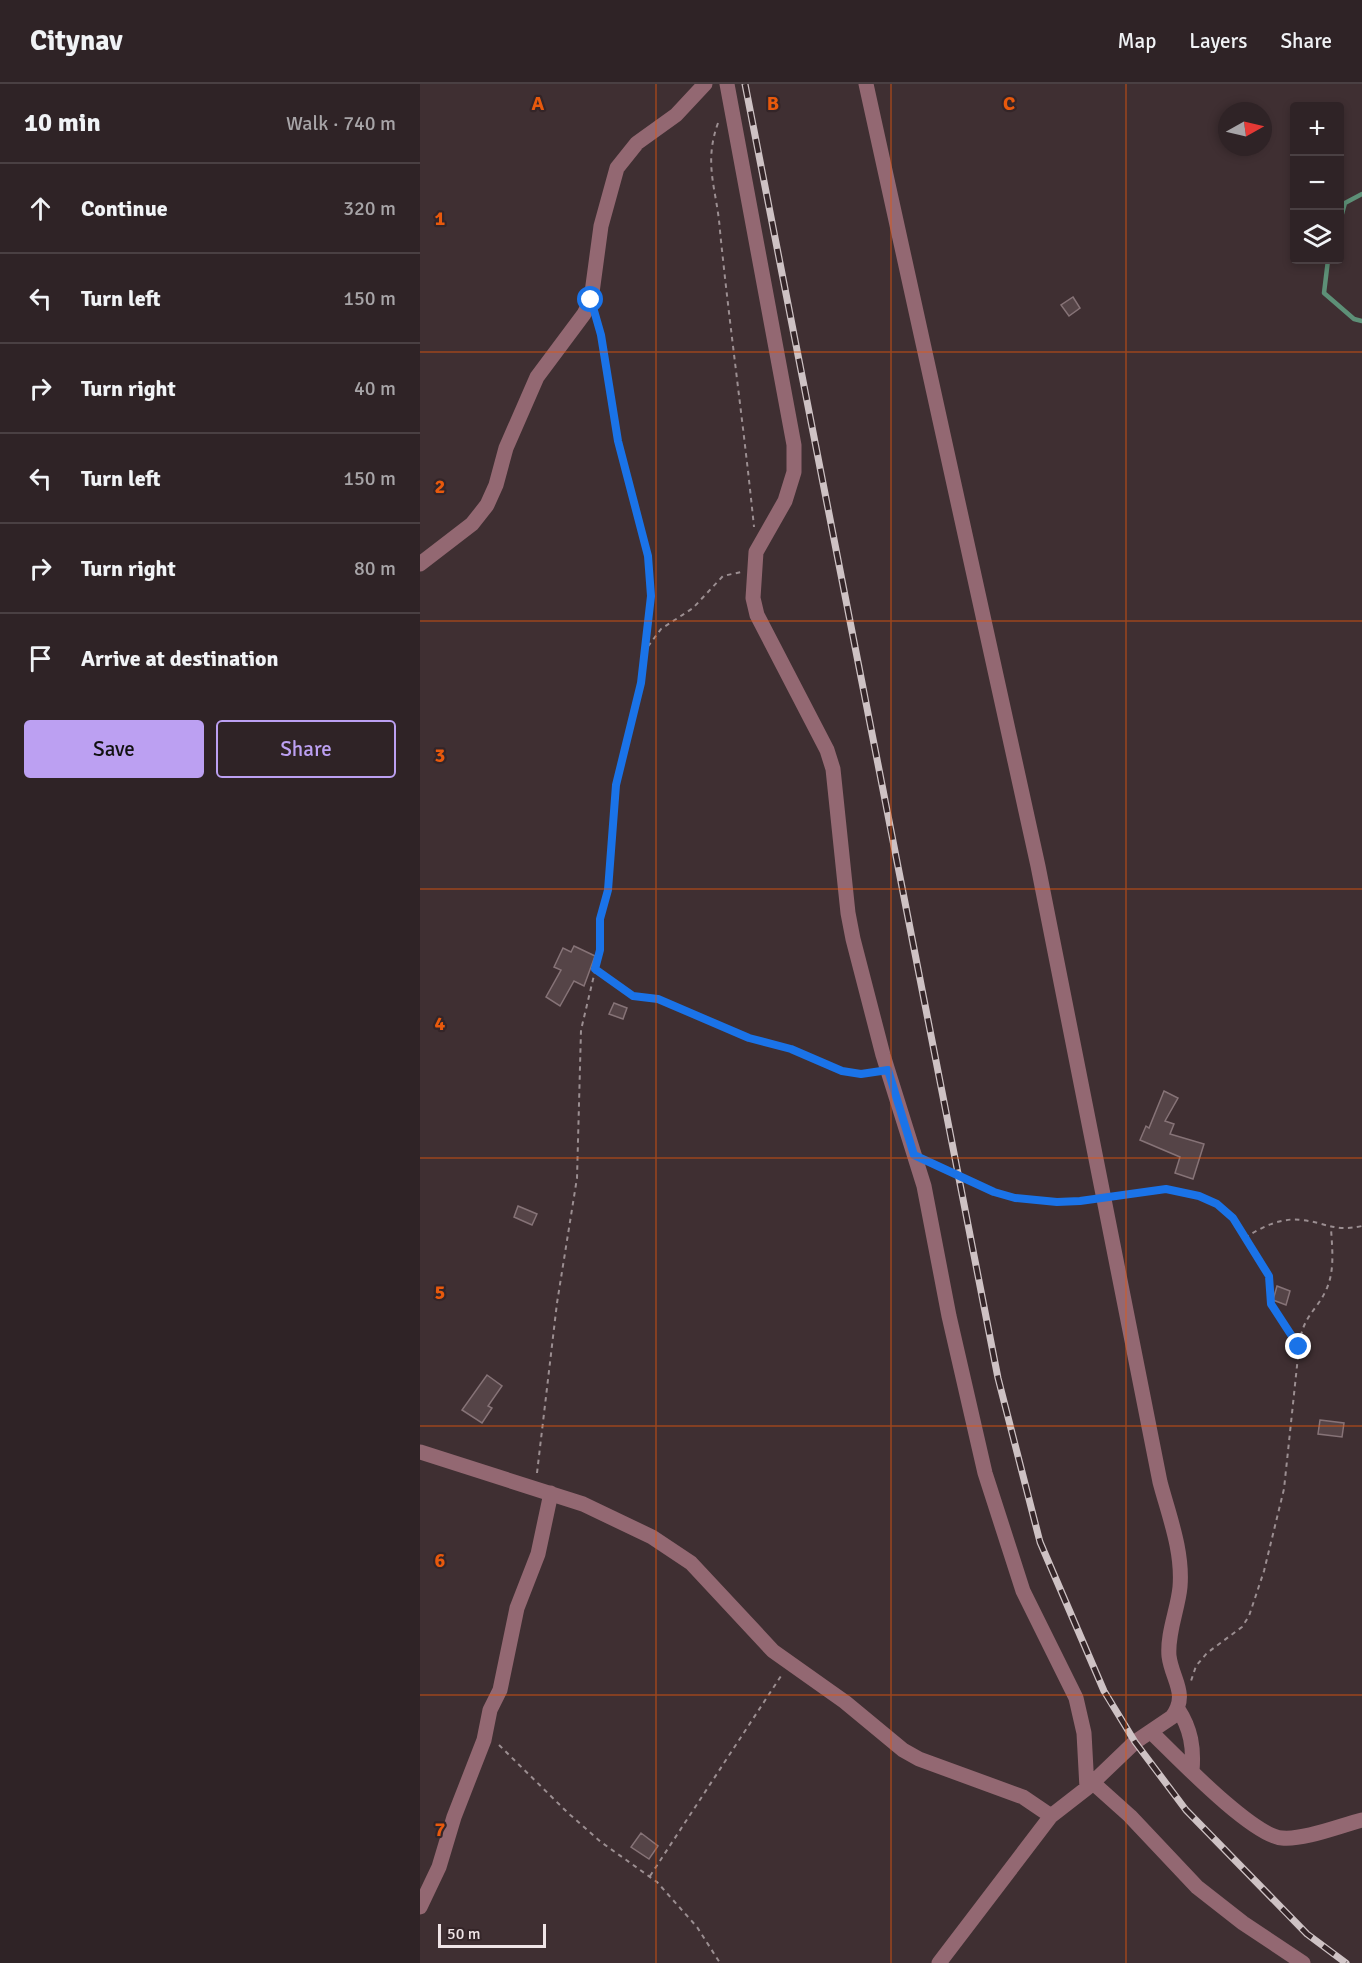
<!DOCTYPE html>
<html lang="en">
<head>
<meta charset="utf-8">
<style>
  :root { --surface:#2f2326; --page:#372b2e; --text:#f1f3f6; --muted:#a7a4a7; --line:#4a4043; --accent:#bca0f2 }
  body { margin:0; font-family:Signika,sans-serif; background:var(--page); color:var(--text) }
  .controls { position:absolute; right:18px; top:18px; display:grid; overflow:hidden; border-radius:6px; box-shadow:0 3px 9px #0003 }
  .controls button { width:54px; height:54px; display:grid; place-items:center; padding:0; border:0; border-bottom:2px solid var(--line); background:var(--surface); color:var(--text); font:30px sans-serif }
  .compass { position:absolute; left:798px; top:18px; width:54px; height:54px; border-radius:50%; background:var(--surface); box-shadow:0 3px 9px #0003; rotate:82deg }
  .scale { position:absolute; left:18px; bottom:15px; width:108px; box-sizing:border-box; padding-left:6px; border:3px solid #efe4e6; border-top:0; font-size:16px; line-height:21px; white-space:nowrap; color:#efe4e6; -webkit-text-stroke:4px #342528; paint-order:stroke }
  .stop { position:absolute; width:18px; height:18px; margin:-14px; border:4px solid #1a73e8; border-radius:50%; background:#fff }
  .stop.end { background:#1a73e8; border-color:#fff; box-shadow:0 2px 6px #0008 }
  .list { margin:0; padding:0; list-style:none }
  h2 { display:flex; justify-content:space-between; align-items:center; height:78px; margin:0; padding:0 24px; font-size:26px }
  h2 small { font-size:20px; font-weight:400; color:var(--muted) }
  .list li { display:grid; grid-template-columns:39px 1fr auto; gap:18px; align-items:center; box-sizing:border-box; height:90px; padding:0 24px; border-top:2px solid var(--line) }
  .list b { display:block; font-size:22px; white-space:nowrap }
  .list em { font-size:20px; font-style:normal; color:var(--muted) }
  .actions { display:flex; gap:12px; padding:18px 24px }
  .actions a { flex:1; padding:14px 0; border:2px solid var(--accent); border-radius:6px; text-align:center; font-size:21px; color:var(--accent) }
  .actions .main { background:var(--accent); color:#111 }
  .icon { flex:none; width:33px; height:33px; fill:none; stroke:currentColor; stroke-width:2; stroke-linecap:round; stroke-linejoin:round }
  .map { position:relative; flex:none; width:942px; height:1879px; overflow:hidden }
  header { display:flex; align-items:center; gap:36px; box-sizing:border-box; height:84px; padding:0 30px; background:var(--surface); border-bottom:2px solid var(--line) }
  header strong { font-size:28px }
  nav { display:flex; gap:33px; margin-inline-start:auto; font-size:21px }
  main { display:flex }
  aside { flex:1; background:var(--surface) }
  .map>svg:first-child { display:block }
</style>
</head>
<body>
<header>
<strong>Citynav</strong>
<nav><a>Map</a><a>Layers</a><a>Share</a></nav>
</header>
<main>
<aside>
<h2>10 min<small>Walk · 740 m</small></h2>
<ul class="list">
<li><svg class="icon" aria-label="ahead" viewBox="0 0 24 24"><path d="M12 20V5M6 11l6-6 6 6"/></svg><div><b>Continue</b></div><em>320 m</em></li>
<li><svg class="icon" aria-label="left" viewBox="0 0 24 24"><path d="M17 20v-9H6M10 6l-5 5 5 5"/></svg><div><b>Turn left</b></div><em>150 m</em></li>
<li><svg class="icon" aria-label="right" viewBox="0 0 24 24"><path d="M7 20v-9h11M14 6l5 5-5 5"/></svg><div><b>Turn right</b></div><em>40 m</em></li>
<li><svg class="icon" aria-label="left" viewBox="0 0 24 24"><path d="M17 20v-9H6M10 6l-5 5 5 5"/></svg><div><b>Turn left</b></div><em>150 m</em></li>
<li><svg class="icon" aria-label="right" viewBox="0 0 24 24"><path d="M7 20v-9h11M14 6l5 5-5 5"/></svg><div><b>Turn right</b></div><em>80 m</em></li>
<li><svg class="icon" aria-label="arrive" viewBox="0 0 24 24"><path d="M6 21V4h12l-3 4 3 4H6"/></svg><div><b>Arrive at destination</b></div></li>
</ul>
<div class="actions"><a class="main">Save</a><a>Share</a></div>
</aside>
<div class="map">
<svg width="942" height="1879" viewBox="0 0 942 1879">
  <rect width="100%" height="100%" fill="#3f2f32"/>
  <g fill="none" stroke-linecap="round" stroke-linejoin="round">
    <!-- stream -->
    <path stroke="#5d9077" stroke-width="4.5" d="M920,137L925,119L942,110
      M908,176L904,209L934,235L942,237"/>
  </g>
  <!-- building -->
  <path fill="#554447" stroke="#867377" stroke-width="1.5" d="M653,213L660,224L649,232L641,221Z
    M154,862L175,872L164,902L154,897L140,922L126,913L141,886L134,883L143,864L151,868Z
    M194,919L207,924L203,935L189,930Z
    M744,1007L758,1014L745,1037L754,1040L750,1050L784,1060L773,1095L755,1089L760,1073L720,1056L726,1042L729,1044Z
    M98,1122L117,1130L112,1141L94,1133Z
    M857,1202L870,1207L866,1221L853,1216Z
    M67,1291L82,1302L68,1322L72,1324L62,1339L42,1326Z
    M900,1336L924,1339L922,1353L898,1350Z
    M221,1749L238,1762L229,1775L211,1763Z"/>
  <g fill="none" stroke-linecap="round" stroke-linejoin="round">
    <!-- path -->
    <path stroke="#9b8e91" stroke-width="2" stroke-dasharray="4.5 4.5" stroke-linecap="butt" d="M298,39C283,81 297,105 300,147C310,246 324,344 334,443
      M178,235L198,357L228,472L231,512L227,560
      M175,885L213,912L238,915L329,954L371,965L422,987L453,989
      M514,1081C564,1107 611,1123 669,1116
      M698,1111L746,1105L758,1106L779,1112L805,1125L849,1192L851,1220L879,1263L864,1405L844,1487L829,1532L822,1543L787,1569L776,1582L771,1597
      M825,1154C841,1143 862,1133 882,1136C907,1139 914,1148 942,1142
      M879,1261C884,1229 896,1229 907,1204C915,1185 912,1163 911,1144
      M117,1389L137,1219L157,1094L161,946L180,866V835L188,806L196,701L215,626L226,565L241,545L273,524L303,492L321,488
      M79,1661L148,1729L181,1758L237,1798L277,1843L300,1879
      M230,1792L361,1592"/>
    <!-- minor -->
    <path stroke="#936872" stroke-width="15" d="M307,0L374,361V388L365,417L336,468L333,514L337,531L407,666L413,685L428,829L433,855L463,971L504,1102L529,1232L565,1389L603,1507L656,1614L664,1649L667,1704
      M446,0L618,782L740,1398C749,1432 763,1467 760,1503C758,1525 747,1549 749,1572C752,1596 769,1610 752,1633L715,1658L667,1704L631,1732L519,1879
      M0,480L52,440L67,421L76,401L86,364L117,293L164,230L171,216L181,142L197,84L217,59L256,31L285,0
      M0,1368L163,1420L232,1453L271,1479L353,1567L425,1618L483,1666L499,1675L603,1713L631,1732
      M758,1625C771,1645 774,1664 772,1687
      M731,1648C755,1671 832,1752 862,1754C884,1756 919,1742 942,1736
      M672,1698L710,1732L777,1803L823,1839L883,1879
      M0,1823L19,1783L34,1733L64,1656L70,1626L80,1606L97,1524L118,1470L131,1409"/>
    <!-- rail casing -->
    <g stroke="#cec2c4" stroke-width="7">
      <path id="rail" d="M325,0L578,1294L620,1458L684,1607L715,1658L766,1726L887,1850L926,1879"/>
    </g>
    <!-- rail -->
    <use href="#rail" stroke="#342528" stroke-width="4.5" stroke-dasharray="14" stroke-linecap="butt"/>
  </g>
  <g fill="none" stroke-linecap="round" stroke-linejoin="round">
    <!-- route -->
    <path stroke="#1a73e8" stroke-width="8" d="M171,216L181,251L198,357L228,472L231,512L221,599L196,701L188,806L180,835V866L175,885L213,912L238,915L329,954L371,965L422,987L441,990L468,986L494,1071L574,1108L595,1114L637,1118L660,1117L746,1105L779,1112L797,1120L813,1134L849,1192L851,1220L879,1263"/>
  </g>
  <!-- grid -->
  <path fill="none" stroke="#e8590c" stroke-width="1.5" stroke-opacity="0.55" d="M236,0V1879M471,0V1879M706,0V1879M0,268H942M0,537H942M0,805H942M0,1074H942M0,1342H942M0,1611H942"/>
  <g font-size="20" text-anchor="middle" font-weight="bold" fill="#e8590c" stroke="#342528" stroke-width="4.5" stroke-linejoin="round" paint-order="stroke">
    <text x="118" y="26">A</text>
    <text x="353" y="26">B</text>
    <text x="589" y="26">C</text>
    <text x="20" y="141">1</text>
    <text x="20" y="409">2</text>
    <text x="20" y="678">3</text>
    <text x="20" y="946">4</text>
    <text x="20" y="1215">5</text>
    <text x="20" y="1483">6</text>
    <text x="20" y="1752">7</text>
  </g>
</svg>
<div class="controls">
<button>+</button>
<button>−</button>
<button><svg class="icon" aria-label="layers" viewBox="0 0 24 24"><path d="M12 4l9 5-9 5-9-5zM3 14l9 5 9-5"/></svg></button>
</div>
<svg class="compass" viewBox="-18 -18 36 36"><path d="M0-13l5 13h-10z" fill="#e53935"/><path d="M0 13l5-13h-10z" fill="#a7a4a7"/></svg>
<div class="scale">50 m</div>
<div class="stop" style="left:171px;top:216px"></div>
<div class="stop end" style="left:879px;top:1263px"></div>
</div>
</main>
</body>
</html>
